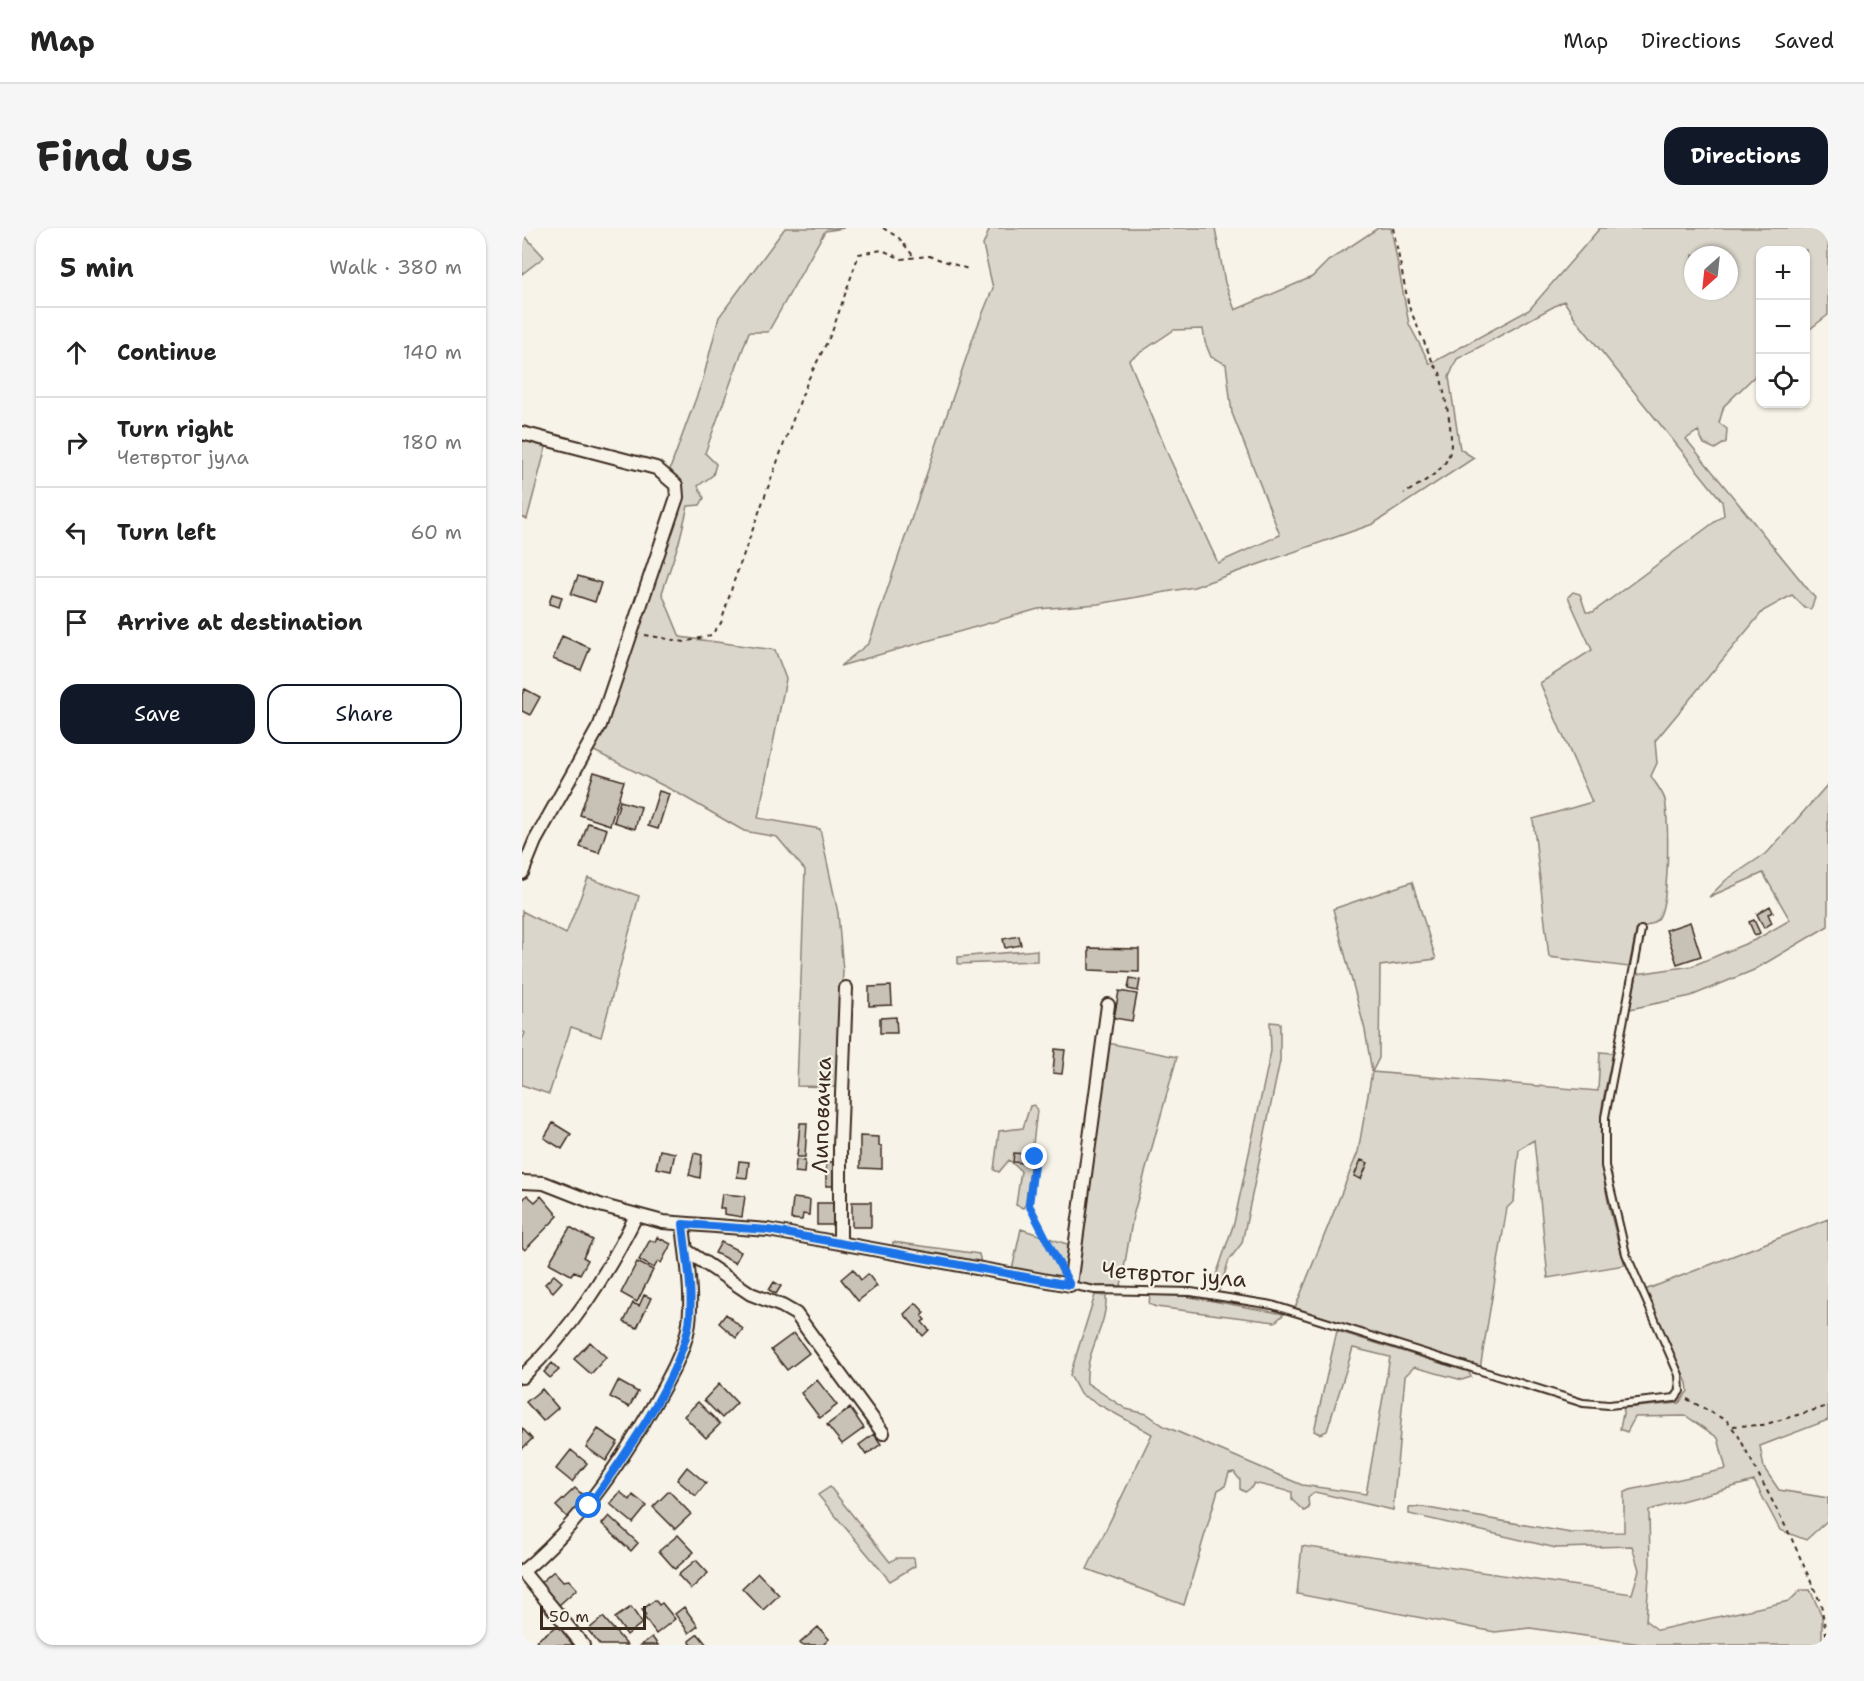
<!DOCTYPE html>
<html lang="en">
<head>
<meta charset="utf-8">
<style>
  :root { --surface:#fff; --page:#f6f6f6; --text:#222; --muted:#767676; --line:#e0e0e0; --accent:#111827 }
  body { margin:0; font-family:"Shantell Sans",sans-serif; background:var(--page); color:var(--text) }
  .controls { position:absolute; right:18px; top:18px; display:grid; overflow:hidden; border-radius:12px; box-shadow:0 2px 4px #0004 }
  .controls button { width:54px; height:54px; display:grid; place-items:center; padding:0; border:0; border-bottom:2px solid var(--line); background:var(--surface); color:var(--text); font:30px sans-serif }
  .compass { position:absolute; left:1162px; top:18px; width:54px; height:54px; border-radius:50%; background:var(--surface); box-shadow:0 2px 4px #0004; rotate:207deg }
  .scale { position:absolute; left:18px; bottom:15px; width:106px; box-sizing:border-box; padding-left:6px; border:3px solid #3b2a1e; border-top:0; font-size:16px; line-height:21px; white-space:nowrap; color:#3b2a1e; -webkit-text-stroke:4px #f7f3e8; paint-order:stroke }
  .stop { position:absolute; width:18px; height:18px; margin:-14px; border:4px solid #1a73e8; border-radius:50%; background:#fff }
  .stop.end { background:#1a73e8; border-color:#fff; box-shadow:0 2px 6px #0008 }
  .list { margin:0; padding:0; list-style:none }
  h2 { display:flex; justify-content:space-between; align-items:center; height:78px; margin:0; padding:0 24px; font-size:26px }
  h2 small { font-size:20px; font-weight:400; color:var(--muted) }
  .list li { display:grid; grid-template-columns:39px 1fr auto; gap:18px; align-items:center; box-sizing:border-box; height:90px; padding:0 24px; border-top:2px solid var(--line) }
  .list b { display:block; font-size:22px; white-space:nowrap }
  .list p { margin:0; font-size:20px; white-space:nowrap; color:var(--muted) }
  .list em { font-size:20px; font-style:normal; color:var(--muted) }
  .actions { display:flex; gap:12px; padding:18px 24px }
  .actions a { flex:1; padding:14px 0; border:2px solid var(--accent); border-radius:18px; text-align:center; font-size:21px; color:var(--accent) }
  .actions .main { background:var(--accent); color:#fff }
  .icon { flex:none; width:33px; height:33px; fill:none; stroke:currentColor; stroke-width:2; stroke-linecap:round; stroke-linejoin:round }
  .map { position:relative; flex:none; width:1306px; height:1417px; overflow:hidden; border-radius:18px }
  header { display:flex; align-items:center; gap:36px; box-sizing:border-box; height:84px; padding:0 30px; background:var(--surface); border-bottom:2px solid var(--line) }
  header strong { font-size:28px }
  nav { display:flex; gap:33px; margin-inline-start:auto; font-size:21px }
  .intro { display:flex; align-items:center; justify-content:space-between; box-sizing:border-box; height:144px; padding:0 36px }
  h1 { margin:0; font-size:42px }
  .button { padding:15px 27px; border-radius:18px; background:var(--accent); color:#fff; font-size:21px; font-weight:700 }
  main { display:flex; gap:36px; padding:0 36px }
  aside { flex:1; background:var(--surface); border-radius:18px; box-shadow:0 2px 4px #0004 }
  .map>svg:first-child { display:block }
</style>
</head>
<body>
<header>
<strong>Map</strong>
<nav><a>Map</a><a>Directions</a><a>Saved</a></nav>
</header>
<div class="intro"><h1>Find us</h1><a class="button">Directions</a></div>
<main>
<aside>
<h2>5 min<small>Walk · 380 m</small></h2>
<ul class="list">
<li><svg class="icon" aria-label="ahead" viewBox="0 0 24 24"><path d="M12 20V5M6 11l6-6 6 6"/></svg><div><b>Continue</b></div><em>140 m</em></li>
<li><svg class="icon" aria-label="right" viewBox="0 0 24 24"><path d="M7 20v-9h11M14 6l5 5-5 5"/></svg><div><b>Turn right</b><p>Четвртог јула</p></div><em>180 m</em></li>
<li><svg class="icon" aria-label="left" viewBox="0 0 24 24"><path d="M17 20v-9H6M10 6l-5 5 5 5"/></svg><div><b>Turn left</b></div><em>60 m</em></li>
<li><svg class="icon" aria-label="arrive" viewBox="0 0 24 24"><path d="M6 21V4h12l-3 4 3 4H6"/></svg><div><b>Arrive at destination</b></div></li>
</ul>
<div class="actions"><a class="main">Save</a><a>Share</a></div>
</aside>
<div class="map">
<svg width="1306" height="1417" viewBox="0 0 1306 1417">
  <rect width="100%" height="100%" fill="#f7f3e8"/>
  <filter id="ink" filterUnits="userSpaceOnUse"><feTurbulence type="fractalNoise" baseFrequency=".0167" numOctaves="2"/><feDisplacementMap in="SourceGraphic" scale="12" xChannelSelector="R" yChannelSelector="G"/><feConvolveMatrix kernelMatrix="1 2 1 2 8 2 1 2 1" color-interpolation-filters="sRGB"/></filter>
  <g filter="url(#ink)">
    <!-- green -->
    <path fill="#dbd6cb" stroke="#8b8074" stroke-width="1.5" fill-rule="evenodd" d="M263,0H322L303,3L246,104H227L183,225L194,236L191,247L176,258L182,270L178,277L166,278L157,314L140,365L158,409L253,422L264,451L236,590L298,601L316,685L321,743L315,859L275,858L283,642L255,609L222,603L152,563L60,517L74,495L108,403L117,404L158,255L148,241L181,151L197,89Z
      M468,0H693L703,55L713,82L790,49L806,33L856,0H869L887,96L908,136L1007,82L1078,0H1306V87L1284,104V22H1238V143L1202,178L1197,195L1205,201L1204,214L1193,221L1182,216L1176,203L1164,211L1293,370L1289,381L1283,380L1270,367L1241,383L1133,513L1135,535L1129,548C1133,555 1141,564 1143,572C1147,591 1148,680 1135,692C1129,697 1123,700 1115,699L1107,739L1027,729L1011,591L1070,574L1018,455L1070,422L1046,369L1051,364L1058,366L1064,384H1071L1202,287L1200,273L1055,93L1042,73L935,131L927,149L938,221L952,230L851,296L672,359L576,376L516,381L318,438L347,415L452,107L471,60L461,17ZM1171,27H1207V63H1171ZM681,101L683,114L689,129L704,136L710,185L758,307L696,335L647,229L607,132L652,102Z
      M0,5L22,29L0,46Z
      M0,212L24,219L5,291L0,289Z
      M1306,556V698L1232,742L1169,768L1108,781L1115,746L1170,738L1235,711L1268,692L1241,645L1187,669L1204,652L1246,624Z
      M66,650L117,668L79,809L49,799L27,866L0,857V812L3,805L0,803V683L44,706Z
      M890,654L914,731L858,738L857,830L850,844L1076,863L1078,824L1091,825C1087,846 1081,867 1079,888C1076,941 1088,988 1103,1037L1026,1050L1012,912L997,921L992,973L985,980L958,1141L773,1080L836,924L850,844L843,802L811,681Z
      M515,722V733L436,736V729Z
      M748,794L758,795V833L720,1015L707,1032L697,1063L689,1062L712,995L749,823Z
      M586,815L655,829L611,988L599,1058H571L554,1055Z
      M512,877L515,882L504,976L501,980L494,977L499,943L487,932L477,944L472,942L477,903L501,900L508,878Z
      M1306,991V1192L1238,1218L1242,1240L1257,1262L1306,1270V1292L1284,1312L1258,1302L1232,1253L1127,1282L1128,1335L1124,1393L1136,1402L1267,1373L1279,1362H1288L1300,1388V1417H1126L1008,1400L973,1404L775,1366L780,1318L1110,1366L1117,1342L1110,1318L1034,1320L887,1286V1280L900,1279L1049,1305L1102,1304V1265L1108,1262L1204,1241L1196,1210L1164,1188L1113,1189L1105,1204L1098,1201L1102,1180L1157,1175L1166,1163L1165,1155L1123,1062Z
      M499,1001L548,1017L544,1053L490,1042Z
      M371,1014L457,1026L459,1035L371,1022Z
      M573,1067L584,1068C586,1098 562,1125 565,1155L604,1181L625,1186L642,1198L780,1257L844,1266L868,1129L831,1120L805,1203L798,1206L792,1203L815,1103L947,1144L949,1149L940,1152L892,1139L883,1148L871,1282L793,1264L786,1270L787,1280L782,1283L770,1272V1264L732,1255L729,1260L723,1264L718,1261V1252L712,1244L707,1245L703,1258L696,1262L662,1377L565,1341L630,1206L558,1166L548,1147Z
      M628,1067L663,1068L762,1086L753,1094L634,1079L627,1076Z
      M308,1259L368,1334L374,1330H392L393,1338L368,1353L296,1267Z"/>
    <!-- building -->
    <path fill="#c8c1b6" stroke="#3b2a1e" stroke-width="1.5" d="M56,348L79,355L73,374L49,366Z
      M30,366L40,369L37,379L27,376Z
      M40,408L68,420L59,442L31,431Z
      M3,461L18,469L8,487L0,483V466Z
      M72,544L102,553L88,597L58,587Z
      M137,563L147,566L136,601L126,598Z
      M98,573L119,579L113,601L92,594Z
      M66,595L85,601L77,625L58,619Z
      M1248,678L1251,684L1246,686L1250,695L1242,700L1235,686Z
      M1232,692L1238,705L1233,708L1227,694Z
      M1168,694L1179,728L1155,736L1144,702Z
      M497,708L499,717L483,720L481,711Z
      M567,720L617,721V744L567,742Z
      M608,750L618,752L616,763L606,761Z
      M369,758L370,777L347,778V759Z
      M597,763L615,766L610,793L592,790Z
      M374,789L375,805H358V790Z
      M533,821L543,822L540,846L531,845Z
      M31,895L49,906L40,921L22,910Z
      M278,895H285L283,929H275Z
      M338,908L357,909V918H360V941L338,940Z
      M138,922L153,925L149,943L134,940Z
      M172,925L180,927L178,950L167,947Z
      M492,925L503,926L502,935L491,934Z
      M274,932L283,933L282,945L273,944Z
      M839,932L846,935L839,951L832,948Z
      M217,933L227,934L225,950L215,949Z
      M304,934H312V958H304Z
      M200,966L223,968L220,989L202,986V980H198Z
      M5,967L13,974L19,968L36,988L3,1022L0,1019V973Z
      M271,970L288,972L287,987L281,986L280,992L269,991Z
      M330,974H349V999H330Z
      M295,975H312V997H295Z
      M48,999L71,1012L61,1029L66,1032L58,1046L52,1043L49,1047L27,1035Z
      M135,1009L149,1016L139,1035L136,1033L132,1040L117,1032L128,1012L133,1014Z
      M199,1014L219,1024L213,1035L193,1025Z
      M115,1034L131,1042L115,1074L99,1065Z
      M331,1041L339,1052L346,1046L355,1058L336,1073L319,1051Z
      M32,1047L40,1054L31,1064L23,1056Z
      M252,1054L259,1058L254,1066L247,1062Z
      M122,1067L129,1070L115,1100L102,1094L111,1075L117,1078Z
      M394,1075L403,1085L400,1088L403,1092L400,1094L407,1102L401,1108L382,1086Z
      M204,1086L221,1101L214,1110L197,1095Z
      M272,1105L287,1125L265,1142L249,1122Z
      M68,1114L84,1129L69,1146L52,1131Z
      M30,1135L37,1142L28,1150L22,1144Z
      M295,1152L315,1177L298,1190L279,1165Z
      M96,1153L116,1164L107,1179L88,1169Z
      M197,1156L215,1175L200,1190L182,1172Z
      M20,1161L36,1180L21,1193L4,1174Z
      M176,1174L198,1196L184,1210L162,1188Z
      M328,1180L342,1200L320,1216L305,1197Z
      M0,1200L10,1211L0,1221Z
      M76,1201L96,1214L84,1233L64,1219Z
      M352,1206L359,1216L344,1227L337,1217Z
      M49,1222L65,1235L50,1254L34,1241Z
      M165,1239L184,1255L174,1268L155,1252Z
      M53,1260L65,1271L46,1290L34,1278Z
      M147,1263L169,1286L153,1301L131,1279Z
      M98,1264L108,1272L111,1267L125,1278L111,1295L88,1276Z
      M87,1288L116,1315L109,1323L80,1296Z
      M156,1307L172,1324L153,1341L137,1323Z
      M174,1332L186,1345L169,1361L156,1347Z
      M32,1343L41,1353L47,1352L55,1361L37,1377L18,1355Z
      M236,1345L257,1367L241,1382L220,1360Z
      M133,1372L137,1377L140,1375L153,1391L134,1406L122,1389L124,1387L120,1382Z
      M109,1379L120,1395L105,1407L93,1390Z
      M162,1379L176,1398L167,1405L153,1386Z
      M81,1389L105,1417H78L66,1402Z
      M36,1397L51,1417H17L14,1413Z
      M296,1399L307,1411L301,1417H280L278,1415Z
      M176,1406L185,1417H170L167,1413Z
      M130,1409L136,1417H119Z"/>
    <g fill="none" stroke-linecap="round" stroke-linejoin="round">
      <!-- lane casing -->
      <g stroke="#3b2a1e" stroke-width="10">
        <path id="lane" d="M548,1057L573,1062L669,1064L750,1077L1061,1175L1087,1177L1153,1170L1158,1163L1157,1147L1104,1026L1083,938V889L1119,702"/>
      </g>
      <!-- street casing -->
      <g stroke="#3b2a1e" stroke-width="16">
        <path id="street" d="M0,205L134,240L154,257L155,269L78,497L13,613L0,645
          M0,954L22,955L78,977L141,994L246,1002L548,1057L586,777
          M318,1015V919L324,760
          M165,1023L229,1066L260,1078L274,1086L361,1205
          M0,1149C49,1103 84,1048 114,988
          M0,1344C55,1298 94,1242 130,1180C144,1155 160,1129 166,1101C172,1067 164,1029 161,996
          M1,1344L61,1417"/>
      </g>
      <!-- path -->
      <path stroke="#3b2a1e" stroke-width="2" stroke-dasharray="4.5 4.5" stroke-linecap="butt" d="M361,0L377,10L392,29
        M871,0L887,79L912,137L918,144C921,164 934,209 927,227C921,245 897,256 882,266
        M123,407L163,414L189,407L199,395L212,353L264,210L286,152L310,104L337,26L360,22L380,31L407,28L446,41
        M509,916L513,929L507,977L536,1036
        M1165,1171L1205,1193L1216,1207L1268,1307L1299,1376L1306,1417
        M1211,1198L1241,1197L1306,1178"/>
      <!-- lane -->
      <use href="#lane" stroke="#f7f3e8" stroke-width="6"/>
      <!-- street -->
      <use href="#street" stroke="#f7f3e8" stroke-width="12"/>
    </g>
  </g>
  <g fill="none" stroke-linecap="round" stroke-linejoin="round" filter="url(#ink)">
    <!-- route -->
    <path stroke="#1a73e8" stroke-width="8" d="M67,1278C100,1231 153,1158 166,1101C173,1068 164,1029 161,996L246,1002L548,1057L507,977L513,929"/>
  </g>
  <g text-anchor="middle" stroke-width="4.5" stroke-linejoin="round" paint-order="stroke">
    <!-- street labels -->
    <g font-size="22" fill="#3b2a1e" stroke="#f7f3e8">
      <text transform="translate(299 887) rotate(-88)" y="8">Липовачка</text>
      <text transform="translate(652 1046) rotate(4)" y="8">Четвртог јула</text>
    </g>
  </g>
</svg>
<div class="controls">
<button>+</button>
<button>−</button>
<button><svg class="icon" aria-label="locate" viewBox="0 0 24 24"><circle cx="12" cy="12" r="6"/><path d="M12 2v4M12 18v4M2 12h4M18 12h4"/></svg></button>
</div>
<svg class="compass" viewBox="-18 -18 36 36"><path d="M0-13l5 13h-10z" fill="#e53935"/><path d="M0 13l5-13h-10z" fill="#767676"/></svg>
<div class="scale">50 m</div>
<div class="stop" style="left:67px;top:1278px"></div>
<div class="stop end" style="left:513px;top:929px"></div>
</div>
</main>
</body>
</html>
